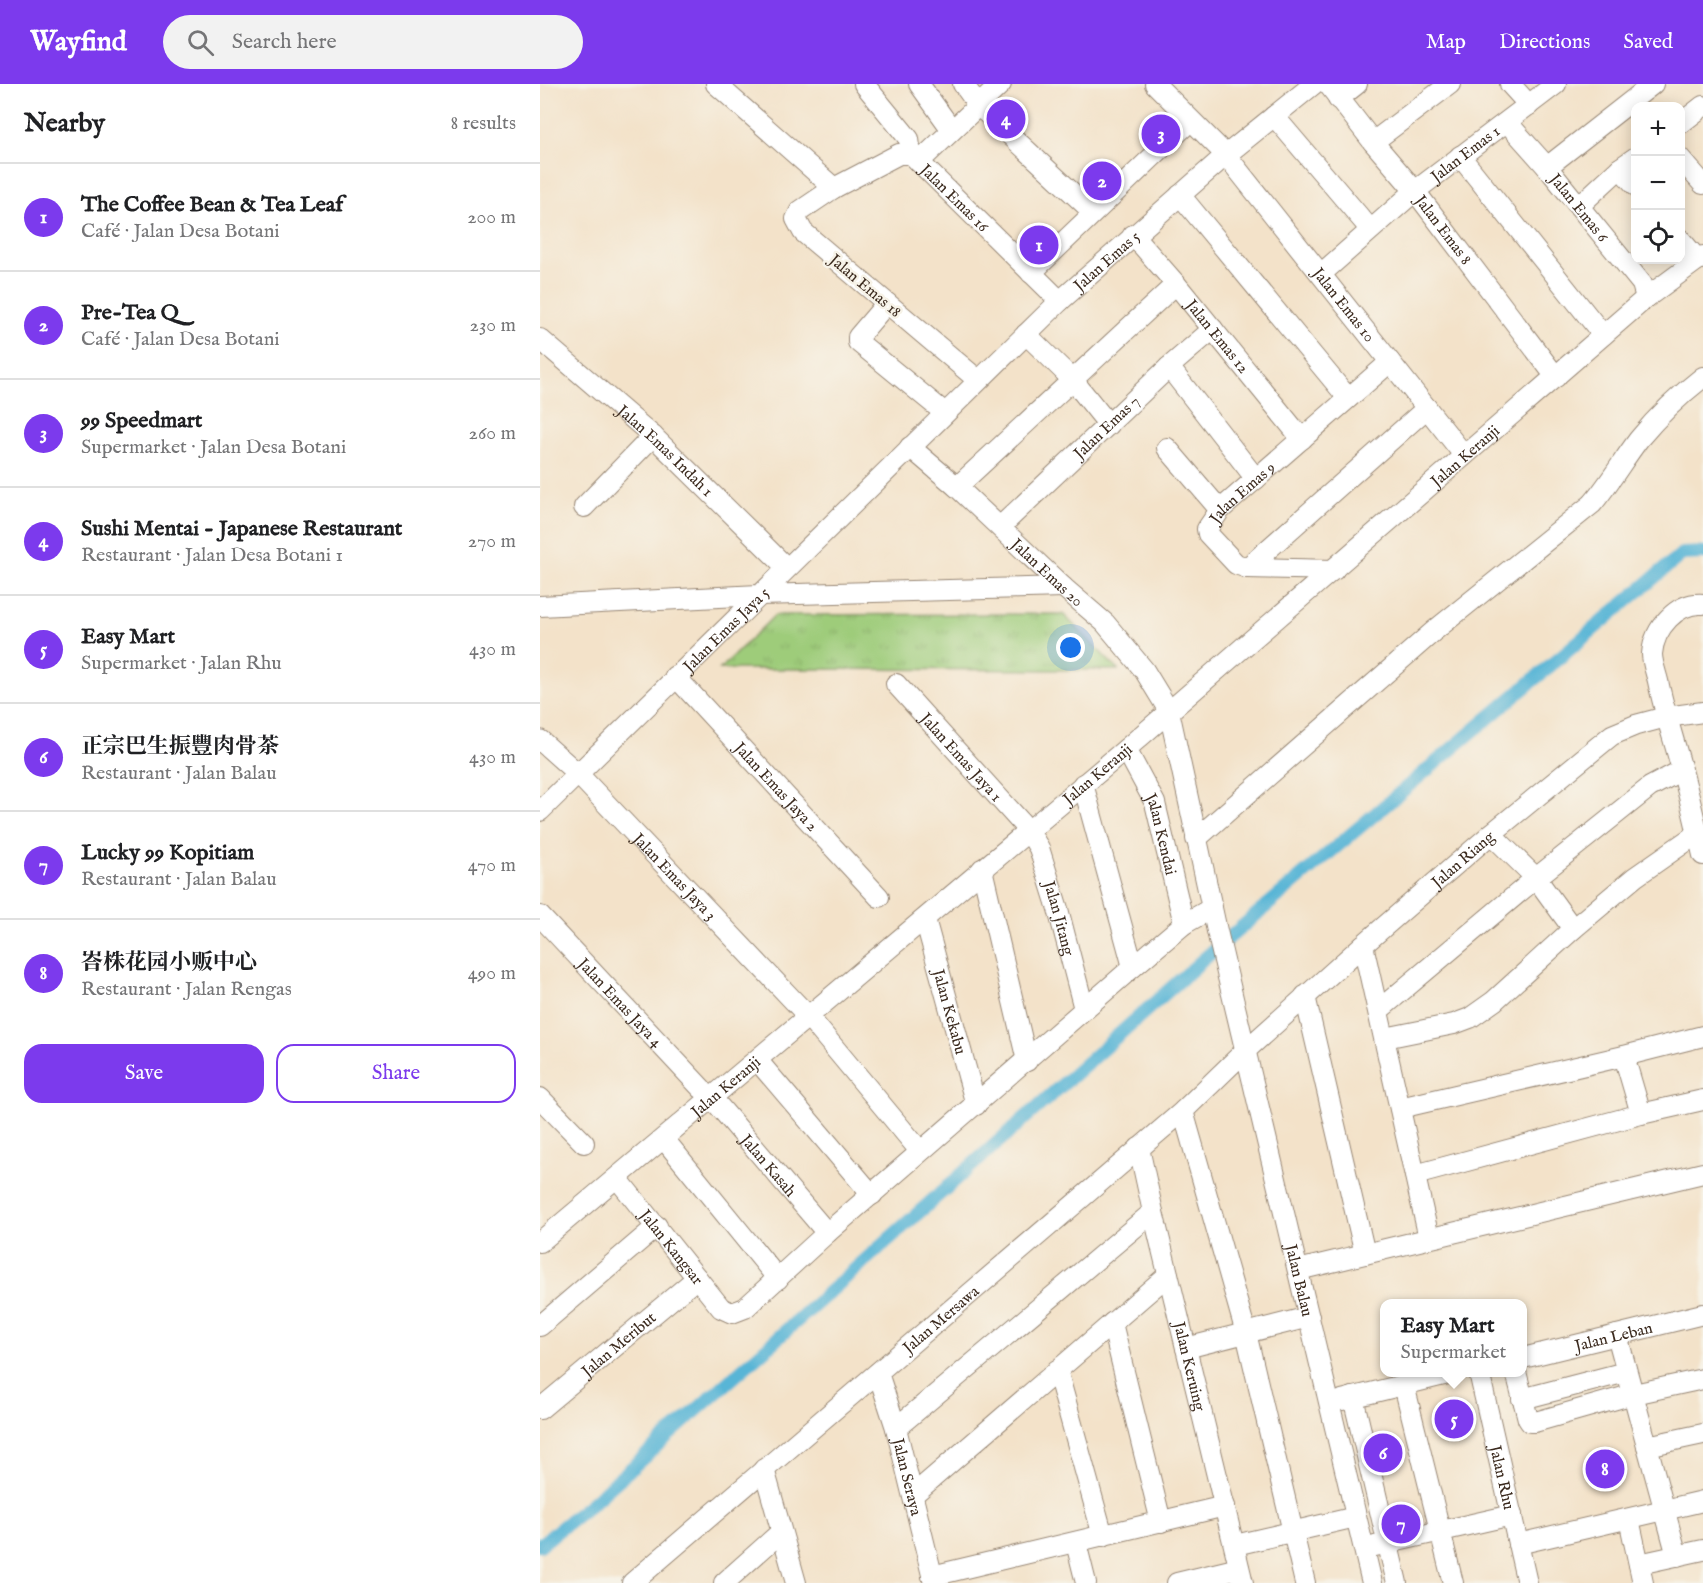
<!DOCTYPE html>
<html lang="en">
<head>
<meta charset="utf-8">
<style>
  :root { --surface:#fff; --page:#f2f2f2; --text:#202124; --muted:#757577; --line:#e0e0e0; --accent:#7c3aed }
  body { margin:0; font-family:"IM FELL English","Noto Serif SC",serif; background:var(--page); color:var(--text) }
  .controls { position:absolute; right:18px; top:18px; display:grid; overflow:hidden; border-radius:12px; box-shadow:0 3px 15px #0003 }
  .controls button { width:54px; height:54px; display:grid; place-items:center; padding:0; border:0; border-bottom:2px solid var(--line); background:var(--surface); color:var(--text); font:30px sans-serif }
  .you { position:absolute; left:531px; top:564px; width:21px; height:21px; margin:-15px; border:4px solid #fff; border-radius:50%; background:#1a73e8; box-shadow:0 0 0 9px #1a73e833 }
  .badge { display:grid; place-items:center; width:39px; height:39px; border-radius:50%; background:var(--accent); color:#fff; font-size:20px; font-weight:700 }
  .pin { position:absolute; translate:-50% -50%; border:3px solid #fff; box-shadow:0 2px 6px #0006 }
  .popup { position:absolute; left:840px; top:1215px; width:147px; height:78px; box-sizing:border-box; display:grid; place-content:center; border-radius:12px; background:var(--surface); filter:drop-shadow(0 2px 4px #0005); font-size:20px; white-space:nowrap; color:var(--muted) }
  .popup b { font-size:22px; color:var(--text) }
  .popup::after { content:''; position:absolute; left:50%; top:100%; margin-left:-12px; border:12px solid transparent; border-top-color:var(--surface) }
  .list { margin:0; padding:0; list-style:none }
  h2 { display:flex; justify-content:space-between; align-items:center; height:78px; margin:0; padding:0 24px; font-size:26px }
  h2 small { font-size:20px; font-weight:400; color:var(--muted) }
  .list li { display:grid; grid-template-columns:39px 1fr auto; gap:18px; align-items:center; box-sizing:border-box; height:108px; padding:0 24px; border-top:2px solid var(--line) }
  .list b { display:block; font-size:22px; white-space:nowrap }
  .list p { margin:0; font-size:20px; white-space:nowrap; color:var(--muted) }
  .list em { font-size:20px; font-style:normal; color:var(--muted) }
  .actions { display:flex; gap:12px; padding:18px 24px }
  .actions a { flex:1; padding:14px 0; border:2px solid var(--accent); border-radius:18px; text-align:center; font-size:21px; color:var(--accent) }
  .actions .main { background:var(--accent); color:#fff }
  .icon { flex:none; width:33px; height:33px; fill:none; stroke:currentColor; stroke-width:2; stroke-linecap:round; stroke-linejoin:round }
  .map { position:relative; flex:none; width:1163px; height:1499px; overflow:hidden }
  header { display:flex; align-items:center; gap:36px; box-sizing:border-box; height:84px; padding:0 30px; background:var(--accent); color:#fff }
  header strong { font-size:28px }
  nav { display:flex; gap:33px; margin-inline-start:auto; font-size:21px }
  .search { width:420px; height:54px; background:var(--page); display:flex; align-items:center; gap:15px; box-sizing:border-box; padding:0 21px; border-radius:33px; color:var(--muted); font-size:22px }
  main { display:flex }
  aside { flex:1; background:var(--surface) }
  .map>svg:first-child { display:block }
</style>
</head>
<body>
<header>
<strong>Wayfind</strong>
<div class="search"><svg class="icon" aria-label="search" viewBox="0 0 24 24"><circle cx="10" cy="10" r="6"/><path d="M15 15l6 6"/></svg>Search here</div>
<nav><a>Map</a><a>Directions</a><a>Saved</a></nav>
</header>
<main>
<aside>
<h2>Nearby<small>8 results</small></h2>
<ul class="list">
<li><span class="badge">1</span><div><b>The Coffee Bean &amp; Tea Leaf</b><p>Café · Jalan Desa Botani</p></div><em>200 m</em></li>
<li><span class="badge">2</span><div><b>Pre-Tea Q</b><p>Café · Jalan Desa Botani</p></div><em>230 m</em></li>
<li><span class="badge">3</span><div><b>99 Speedmart</b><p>Supermarket · Jalan Desa Botani</p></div><em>260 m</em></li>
<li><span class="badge">4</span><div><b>Sushi Mentai - Japanese Restaurant</b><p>Restaurant · Jalan Desa Botani 1</p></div><em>270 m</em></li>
<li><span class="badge">5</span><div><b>Easy Mart</b><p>Supermarket · Jalan Rhu</p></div><em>430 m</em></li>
<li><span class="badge">6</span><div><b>正宗巴生振豐肉骨茶</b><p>Restaurant · Jalan Balau</p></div><em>430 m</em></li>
<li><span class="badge">7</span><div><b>Lucky 99 Kopitiam</b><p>Restaurant · Jalan Balau</p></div><em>470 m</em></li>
<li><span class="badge">8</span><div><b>峇株花园小贩中心</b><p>Restaurant · Jalan Rengas</p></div><em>490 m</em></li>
</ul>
<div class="actions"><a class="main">Save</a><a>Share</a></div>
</aside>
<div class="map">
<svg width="1163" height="1499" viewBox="0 0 1163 1499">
  <defs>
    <pattern id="grass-tufts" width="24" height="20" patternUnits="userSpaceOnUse" patternTransform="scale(1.5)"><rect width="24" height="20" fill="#9ecc7a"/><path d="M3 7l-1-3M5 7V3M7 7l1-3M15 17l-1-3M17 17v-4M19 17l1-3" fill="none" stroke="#89af69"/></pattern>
  </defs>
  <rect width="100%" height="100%" fill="#f7f3e8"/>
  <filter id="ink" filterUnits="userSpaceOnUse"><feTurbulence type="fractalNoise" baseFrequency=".0167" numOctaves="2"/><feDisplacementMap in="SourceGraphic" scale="12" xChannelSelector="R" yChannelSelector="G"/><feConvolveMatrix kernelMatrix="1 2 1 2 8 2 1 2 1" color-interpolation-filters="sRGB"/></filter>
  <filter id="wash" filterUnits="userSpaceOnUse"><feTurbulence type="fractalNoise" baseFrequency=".008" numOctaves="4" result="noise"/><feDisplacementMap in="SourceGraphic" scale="24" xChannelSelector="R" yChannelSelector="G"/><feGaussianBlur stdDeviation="1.35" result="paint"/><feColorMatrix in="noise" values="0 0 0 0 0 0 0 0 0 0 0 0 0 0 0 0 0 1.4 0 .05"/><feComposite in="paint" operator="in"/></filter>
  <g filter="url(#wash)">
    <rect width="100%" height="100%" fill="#f3e2c9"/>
    <!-- grass -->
    <path fill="url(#grass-tufts)" stroke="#6c7b4c" stroke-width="1.5" d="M523,530L578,586L180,585L235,531Z"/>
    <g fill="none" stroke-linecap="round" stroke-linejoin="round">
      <!-- canal -->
      <path stroke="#58b5d6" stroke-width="14" d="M0,1461L51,1420L665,874L1142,470L1163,469"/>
    </g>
  </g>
  <g filter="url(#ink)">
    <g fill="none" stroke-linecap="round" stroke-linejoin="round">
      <!-- minor casing -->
      <g stroke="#978674" stroke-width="22">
        <g id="minor">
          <path d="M176,0L294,104"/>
          <path d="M324,0L369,55L371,70"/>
          <path d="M379,0L412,46"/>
          <path d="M423,0L439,22L553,128"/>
          <path id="s1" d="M615,0L686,71L924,371"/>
          <path id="s2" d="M788,0L833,58L875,107L1016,293"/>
          <path d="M970,0L989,21"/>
          <path d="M798,15L817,0"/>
          <path d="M734,32L830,145"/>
          <path id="s3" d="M967,38L1007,83L1102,200L1106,214"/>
          <path d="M1140,40L1163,22"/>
          <path d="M833,58L910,0"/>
          <path d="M920,72L1063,251"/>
          <path d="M1140,74L1163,100"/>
          <path d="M379,78L461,0"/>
          <path d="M1007,83L1113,0"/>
          <path d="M1080,84L1096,102"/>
          <path d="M640,111L808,314"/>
          <path d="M1039,122L1080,84L1096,73"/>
          <path id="s4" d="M593,151L636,200L762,355"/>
          <path d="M1140,155L1158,176"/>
          <path d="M491,189L650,37"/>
          <path id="s5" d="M781,190L875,107L1016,0"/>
          <path d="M347,219L318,253V258L405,329"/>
          <path d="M486,250L532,295L569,341"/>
          <path id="s6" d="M0,255L113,352L247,484"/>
          <path d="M629,283L716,395"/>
          <path id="s7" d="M438,296L263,148L256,135L260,127L294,104L359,70H371L520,217"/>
          <path id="s8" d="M370,363L417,403L523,503L565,539L604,586L629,627L677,847L832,1499"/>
          <path d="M627,364L680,426"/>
          <path d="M417,403L636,200"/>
          <path d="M44,423L113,352"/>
          <path id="s9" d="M460,443L629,283L673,245"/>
          <path d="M707,484L887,324"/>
          <path id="s10" d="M794,486L707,484L696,480L668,450L667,445L680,426L850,278"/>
          <path d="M1163,520C1137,518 1114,544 1112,570C1112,578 1116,589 1118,597C1124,627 1134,656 1142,686C1150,714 1156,743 1163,771"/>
          <path d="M0,522L219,511L523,503"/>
          <path id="s11" d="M135,592L339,813"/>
          <path id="s12" d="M356,600L488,746L499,764L518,825L544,925"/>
          <path id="s13" d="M0,656L37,689L268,932L380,1067"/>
          <path id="s14" d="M586,665L615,719L644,840"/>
          <path d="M543,700L593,883"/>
          <path id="s15" d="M0,727L520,217L686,71L774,0"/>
          <path d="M951,750L996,794L1033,845"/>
          <path d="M656,755L894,547L1052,420C1070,399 1083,376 1099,355C1118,332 1140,311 1163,293"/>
          <path d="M442,785L487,977"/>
          <path id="s16" d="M0,832L162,1005"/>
          <path id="s17" d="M385,835L436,1021"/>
          <path d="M823,861L889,1154"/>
          <path d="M765,912L825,1170"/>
          <path d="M839,926L996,794L1110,703L1142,686"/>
          <path d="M845,954L914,940L930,934L954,917L1033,845L1095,793L1158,749"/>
          <path d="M1084,972L1101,1030"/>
          <path d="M217,976L332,1111"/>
          <path d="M0,1014L44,1059"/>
          <path id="s18" d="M172,1014L287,1149"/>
          <path d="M860,1024L1084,972L1163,952"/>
          <path d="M643,1027L706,1249L765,1499"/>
          <path d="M124,1055L238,1195"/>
          <path id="s19" d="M599,1064L613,1128L703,1499"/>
          <path d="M875,1091L1101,1030L1163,1016"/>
          <path id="s20" d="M77,1094L181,1224L192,1229L205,1224L287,1149L593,883L644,840L672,824"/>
          <path id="s21" d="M0,1158L586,665L1106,214L1163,172"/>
          <path d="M758,1186L1163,1089"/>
          <path d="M572,1239L621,1438"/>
          <path d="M0,1242L117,1142"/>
          <path d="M1077,1251L1137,1472"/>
          <path d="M646,1264L769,1233"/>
          <path id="s22" d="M983,1274L1163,1230"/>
          <path d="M517,1286L563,1452"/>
          <path id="s23" d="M939,1288L987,1499"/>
          <path d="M976,1288L988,1335L990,1338H995L1094,1310L1163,1295"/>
          <path id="s24" d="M338,1289L356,1344L394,1499"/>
          <path d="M864,1301L913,1499"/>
          <path d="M813,1313L857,1499"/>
          <path d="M982,1315L1086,1288"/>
          <path d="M802,1316L916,1288"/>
          <path id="s25" d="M0,1325L157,1194"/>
          <path d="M356,1344L613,1128"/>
          <path d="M1107,1362L1163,1350"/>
          <path d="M224,1385L256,1499"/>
          <path d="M373,1411L628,1191"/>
          <path d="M1089,1435L1103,1499"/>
          <path d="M536,1459L546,1499"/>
          <path d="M978,1460L1163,1417"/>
          <path d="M695,1461L816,1433"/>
          <path d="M835,1462L972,1431"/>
          <path d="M1099,1480L1163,1466"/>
          <path d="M392,1492L685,1422"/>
          <path id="s26" d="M92,1499L643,1027L706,966L823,861L951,750L1072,651L1096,641L1126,633L1163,628"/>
          <path d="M184,1499L241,1448"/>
          <path d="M637,1499L699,1484"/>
        </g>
      </g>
      <!-- minor -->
      <use href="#minor" stroke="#fff" stroke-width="20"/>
    </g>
  </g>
  <g text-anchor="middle" stroke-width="5" stroke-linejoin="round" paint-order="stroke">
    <!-- street labels -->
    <g font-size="16" fill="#3b2a1e" stroke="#f7f3e8">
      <text dy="6" stroke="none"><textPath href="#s5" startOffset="188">Jalan Emas 1</textPath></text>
      <text dy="6" stroke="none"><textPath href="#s7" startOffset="441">Jalan Emas 16</textPath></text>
      <text dy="6" stroke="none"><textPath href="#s3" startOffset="112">Jalan Emas 6</textPath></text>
      <text dy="6" stroke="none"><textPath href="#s2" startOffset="186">Jalan Emas 8</textPath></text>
      <text dy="6" stroke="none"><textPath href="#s15" startOffset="790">Jalan Emas 5</textPath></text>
      <text transform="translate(326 201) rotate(40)" y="6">Jalan Emas 18</text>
      <text dy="6" stroke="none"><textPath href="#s1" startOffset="291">Jalan Emas 10</textPath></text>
      <text dy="6" stroke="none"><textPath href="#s4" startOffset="132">Jalan Emas 12</textPath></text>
      <text dy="6" stroke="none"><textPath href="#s9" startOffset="146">Jalan Emas 7</textPath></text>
      <text dy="6" stroke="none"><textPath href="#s6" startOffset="168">Jalan Emas Indah 1</textPath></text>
      <text dy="6" stroke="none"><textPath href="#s21" startOffset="1214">Jalan Keranji</textPath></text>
      <text dy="6" stroke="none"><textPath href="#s10" startOffset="196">Jalan Emas 9</textPath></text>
      <text dy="6" stroke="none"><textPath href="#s8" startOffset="186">Jalan Emas 20</textPath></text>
      <text dy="6" stroke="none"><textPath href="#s15" startOffset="260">Jalan Emas Jaya 5</textPath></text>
      <text dy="6" stroke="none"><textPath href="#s12" startOffset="98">Jalan Emas Jaya 1</textPath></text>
      <text dy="6" stroke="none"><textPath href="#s21" startOffset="728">Jalan Keranji</textPath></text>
      <text dy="6" stroke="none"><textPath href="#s11" startOffset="150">Jalan Emas Jaya 2</textPath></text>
      <text dy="6" stroke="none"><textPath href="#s14" startOffset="93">Jalan Kendai</textPath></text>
      <text dy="6" stroke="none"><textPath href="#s26" startOffset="1102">Jalan Riang</textPath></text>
      <text dy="6" stroke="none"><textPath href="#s13" startOffset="192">Jalan Emas Jaya 3</textPath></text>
      <text dy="6" stroke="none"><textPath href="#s12" startOffset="291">Jalan Jitang</textPath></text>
      <text dy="6" stroke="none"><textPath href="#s16" startOffset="118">Jalan Emas Jaya 4</textPath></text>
      <text dy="6" stroke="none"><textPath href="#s17" startOffset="96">Jalan Kekabu</textPath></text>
      <text dy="6" stroke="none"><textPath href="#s21" startOffset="242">Jalan Keranji</textPath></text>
      <text dy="6" stroke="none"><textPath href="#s18" startOffset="88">Jalan Kasah</textPath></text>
      <text dy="6" stroke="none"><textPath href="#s20" startOffset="88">Jalan Kangsar</textPath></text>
      <text dy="6" stroke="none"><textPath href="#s8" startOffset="956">Jalan Balau</textPath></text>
      <text dy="6" stroke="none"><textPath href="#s26" startOffset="406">Jalan Mersawa</textPath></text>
      <text dy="6" stroke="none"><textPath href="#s22" startOffset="93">Jalan Leban</textPath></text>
      <text dy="6" stroke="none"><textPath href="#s25" startOffset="102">Jalan Meribut</textPath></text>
      <text dy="6" stroke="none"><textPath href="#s19" startOffset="224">Jalan Keruing</textPath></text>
      <text dy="6" stroke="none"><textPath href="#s24" startOffset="108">Jalan Seraya</textPath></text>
      <text dy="6" stroke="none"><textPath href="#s23" startOffset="108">Jalan Rhu</textPath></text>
    </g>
  </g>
</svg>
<div class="controls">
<button>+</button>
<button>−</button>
<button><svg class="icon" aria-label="locate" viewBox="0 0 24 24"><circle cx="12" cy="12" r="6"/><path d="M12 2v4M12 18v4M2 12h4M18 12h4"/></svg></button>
</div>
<div class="you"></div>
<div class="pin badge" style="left:499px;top:161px">1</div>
<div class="pin badge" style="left:562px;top:97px">2</div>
<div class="pin badge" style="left:621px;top:50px">3</div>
<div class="pin badge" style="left:466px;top:35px">4</div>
<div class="pin badge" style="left:914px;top:1335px">5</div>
<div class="popup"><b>Easy Mart</b>Supermarket</div>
<div class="pin badge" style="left:843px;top:1369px">6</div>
<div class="pin badge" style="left:861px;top:1440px">7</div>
<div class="pin badge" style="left:1065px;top:1385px">8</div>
</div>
</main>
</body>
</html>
